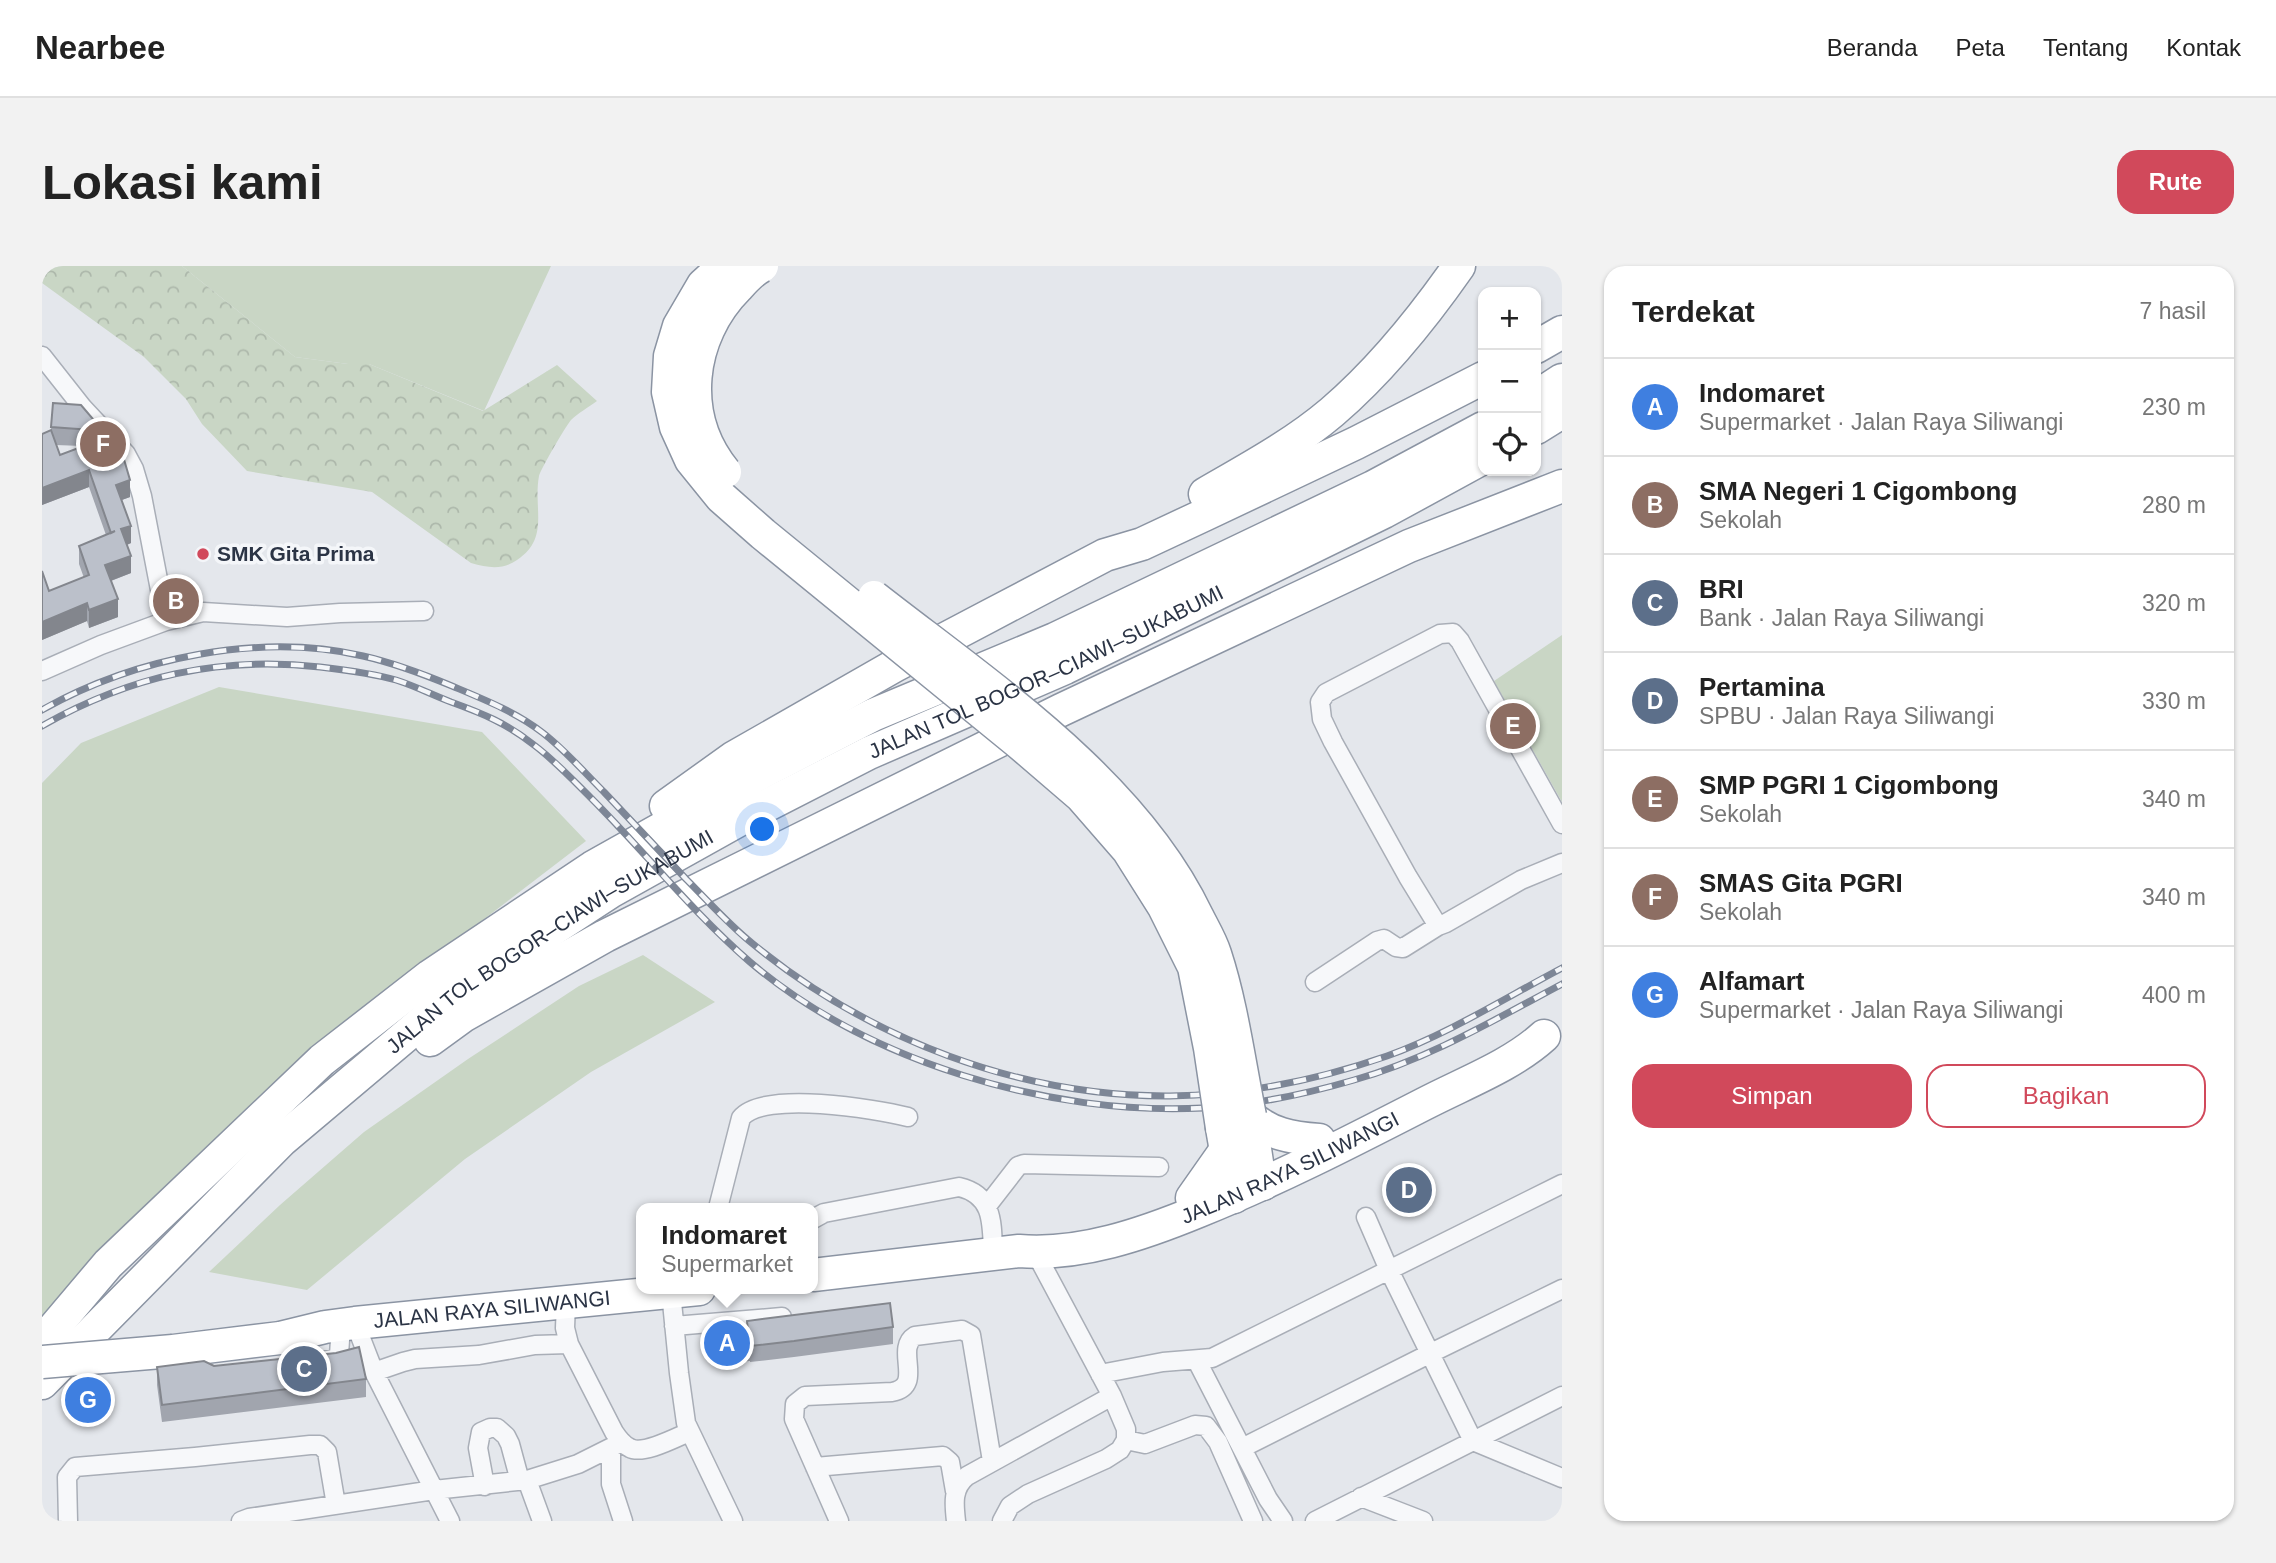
<!DOCTYPE html>
<html lang="id">
<head>
<meta charset="utf-8">
<style>
  :root { --surface:#fff; --page:#f2f2f2; --text:#222; --muted:#767676; --line:#e0e0e0; --accent:#d1495b }
  body { margin:0; font-family:Helvetica,sans-serif; background:var(--page); color:var(--text) }
  .controls { position:absolute; right:21px; top:21px; display:grid; overflow:hidden; border-radius:14px; box-shadow:0 2px 5px #0004 }
  .controls button { width:63px; height:63px; display:grid; place-items:center; padding:0; border:0; border-bottom:2px solid var(--line); background:var(--surface); color:var(--text); font:35px sans-serif }
  .you { position:absolute; left:721px; top:564px; width:24px; height:24px; margin:-18px; border:5px solid #fff; border-radius:50%; background:#1a73e8; box-shadow:0 0 0 10px #1a73e833 }
  .badge { display:grid; place-items:center; width:46px; height:46px; border-radius:50%; background:var(--accent); color:#fff; font-size:23px; font-weight:700 }
  .pin { position:absolute; translate:-50% -50%; border:4px solid #fff; box-shadow:0 2px 7px #0006 }
  .popup { position:absolute; left:594px; top:937px; width:182px; height:91px; box-sizing:border-box; display:grid; place-content:center; border-radius:14px; background:var(--surface); filter:drop-shadow(0 2px 5px #0005); font-size:23px; white-space:nowrap; color:var(--muted) }
  .popup b { font-size:26px; color:var(--text) }
  .popup::after { content:''; position:absolute; left:50%; top:100%; margin-left:-14px; border:14px solid transparent; border-top-color:var(--surface) }
  .list { margin:0; padding:0; list-style:none }
  h2 { display:flex; justify-content:space-between; align-items:center; height:91px; margin:0; padding:0 28px; font-size:30px }
  h2 small { font-size:23px; font-weight:400; color:var(--muted) }
  .list li { display:grid; grid-template-columns:46px 1fr auto; gap:21px; align-items:center; box-sizing:border-box; height:98px; padding:0 28px; border-top:2px solid var(--line) }
  .list b { display:block; font-size:26px; white-space:nowrap }
  .list p { margin:0; font-size:23px; white-space:nowrap; color:var(--muted) }
  .list em { font-size:23px; font-style:normal; color:var(--muted) }
  .actions { display:flex; gap:14px; padding:21px 28px }
  .actions a { flex:1; padding:16px 0; border:2px solid var(--accent); border-radius:21px; text-align:center; font-size:24px; color:var(--accent) }
  .actions .main { background:var(--accent); color:#fff }
  .icon { flex:none; width:38px; height:38px; fill:none; stroke:currentColor; stroke-width:2; stroke-linecap:round; stroke-linejoin:round }
  .map { position:relative; flex:none; width:1520px; height:1255px; overflow:hidden; border-radius:21px }
  header { display:flex; align-items:center; gap:42px; box-sizing:border-box; height:98px; padding:0 35px; background:var(--surface); border-bottom:2px solid var(--line) }
  header strong { font-size:33px }
  nav { display:flex; gap:38px; margin-inline-start:auto; font-size:24px }
  .intro { display:flex; align-items:center; justify-content:space-between; box-sizing:border-box; height:168px; padding:0 42px }
  h1 { margin:0; font-size:49px }
  .button { padding:18px 32px; border-radius:21px; background:var(--accent); color:#fff; font-size:24px; font-weight:700 }
  main { display:flex; gap:42px; padding:0 42px }
  aside { flex:1; background:var(--surface); border-radius:21px; box-shadow:0 2px 5px #0004 }
  .map>svg:first-child { display:block }
</style>
</head>
<body>
<header>
<strong>Nearbee</strong>
<nav><a>Beranda</a><a>Peta</a><a>Tentang</a><a>Kontak</a></nav>
</header>
<div class="intro"><h1>Lokasi kami</h1><a class="button">Rute</a></div>
<main>
<div class="map">
<svg width="1520" height="1255" viewBox="0 0 1520 1255">
  <defs>
    <pattern id="forest-crowns" width="20" height="18" patternUnits="userSpaceOnUse" patternTransform="scale(1.75)"><rect width="20" height="18" fill="#c9d6c5"/><path d="M2 6a3 3 0 1 1 6 0M12 15a3 3 0 1 1 6 0" fill="none" stroke="#adb8ab"/></pattern>
  </defs>
  <rect width="100%" height="100%" fill="#e4e7ec"/>
  <!-- grass -->
  <path fill="#c9d6c5" d="M140,0H509L442,145L327,98H306L253,91Z
    M1520,369V536L1452,415Z
    M177,421L440,466L544,575L398,687L0,1058V517L39,477Z
    M601,689L673,736L549,806L423,893L265,1024L167,1006L238,939L322,866L426,793L537,720Z"/>
  <!-- forest -->
  <path fill="url(#forest-crowns)" d="M0,0H140L253,91L306,98H327L441,145L515,99L555,135C547,141 536,147 529,154C523,161 499,203 497,210C491,243 508,272 475,294C460,304 447,302 429,297L330,226L205,205L160,158L144,133L102,91L0,17Z"/>
  <g fill="none" stroke-linecap="round" stroke-linejoin="round">
    <!-- street casing -->
    <g stroke="#a9aeb7" stroke-width="21">
      <path id="street" d="M0,90L41,142L84,188L92,203L100,230L124,355
        M0,405L59,379L124,355L161,346L245,351L298,347L382,345
        M1520,558L1418,375L1411,367L1398,368L1284,427L1278,436L1280,453L1291,476L1366,611L1396,660L1404,657L1479,614L1520,597
        M1273,716L1335,675L1342,673L1354,681L1361,682L1396,660
        M945,940L976,900L982,898L1117,901
        M676,942L699,852C721,824 834,843 866,851
        M1324,951L1347,1004L1431,1175L1520,1212
        M771,953L782,947L917,921C952,929 950,958 951,988
        M629,1026L637,1107L644,1157L691,1255
        M524,1036L523,1062L527,1078L572,1166C576,1172 581,1179 588,1182C601,1189 633,1172 647,1166
        M313,1057L332,1106L408,1255
        M632,1060L740,1051
        M279,1095L293,1093L297,1089L299,1059
        M1155,1095L1226,1233L1241,1255
        M332,1106L361,1096L373,1093L437,1089L493,1079L527,1078
        M1058,1108L1121,1096L1170,1092L1520,918
        M1084,1174L1103,1178L1153,1159L1164,1160L1176,1176L1211,1255
        M1200,1182L1389,1087L1520,1023
        M569,1183V1218L581,1255
        M773,1201L901,1190L908,1196L913,1225
        M485,1214L500,1255
        M443,1220L436,1182L439,1166L448,1162H455L464,1170L468,1178L478,1215
        M1319,1231L1381,1255
        M26,1255L25,1211L33,1201L153,1191L268,1179H278L285,1186L294,1239
        M199,1255L207,1252L392,1224L485,1214L536,1198L580,1176
        M797,1255L752,1153L753,1138L763,1130L850,1126C883,1120 852,1083 873,1070L920,1064L929,1069L950,1195
        M914,1255C912,1238 910,1222 925,1210L1070,1130
        M960,1255L968,1240L986,1228L1064,1193L1078,1184L1084,1174V1163L1070,1130L991,982
        M1273,1255L1520,1130"/>
    </g>
    <!-- highway casing -->
    <g stroke="#8b94a3" stroke-width="35">
      <g id="highway">
        <path d="M1494,81L1520,66"/>
        <path d="M1494,131L1520,114"/>
        <path d="M1494,162L1520,146"/>
        <path d="M1163,228C1206,203 1251,179 1290,146C1339,104 1380,53 1417,0"/>
        <path d="M624,540L691,492L852,400L947,350L1063,289L1100,278L1162,249L1314,177L1441,112"/>
        <path d="M388,774L421,750L563,670L1019,444L1367,280L1520,220"/>
        <path d="M1208,850C1227,868 1250,872 1277,874"/>
        <path d="M1208,850L1216,903L1221,918"/>
        <path d="M1180,862L1192,931"/>
        <path d="M1150,932L1183,885"/>
        <path id="s1" d="M771,1009L977,985C1038,990 1101,968 1157,945C1234,914 1308,876 1382,838C1422,817 1469,800 1502,770"/>
        <path d="M0,1076L66,998L280,794L388,710L551,601L715,509L831,449L1013,373L1331,221L1441,162"/>
        <path id="s2" d="M131,1085L238,1072L283,1061L313,1057L657,1023"/>
        <path id="s3" d="M0,1117L240,874L418,724L568,626L706,549L827,487L1023,402L1342,246L1441,192"/>
      </g>
    </g>
    <!-- street -->
    <use href="#street" stroke="#f7f8fa" stroke-width="18"/>
    <!-- highway -->
    <use href="#highway" stroke="#fff" stroke-width="32"/>
    <!-- rail casing -->
    <g stroke="#7d8696" stroke-width="7">
      <path id="rail" d="M0,444C92,392 217,366 321,390C352,397 381,408 410,420C441,433 474,446 501,467C523,484 542,506 562,526C589,555 617,584 644,613C666,635 687,659 711,678C827,773 978,831 1128,830C1201,829 1276,814 1345,790C1406,768 1463,732 1520,702
        M0,460C88,410 177,390 278,401C303,404 329,407 354,414C373,420 391,429 409,436C442,448 464,457 492,479C512,494 530,513 548,531C602,585 650,646 708,696C826,796 1008,850 1161,842C1211,839 1264,828 1312,814C1386,793 1452,754 1520,718"/>
    </g>
    <!-- rail -->
    <use href="#rail" stroke="#f4f6f9" stroke-width="4.5" stroke-dasharray="13" stroke-linecap="butt"/>
    <!-- highway-bridge casing -->
    <g stroke="#8b94a3" stroke-width="35" stroke-linecap="butt">
      <path id="highway-bridge" d="M682,0L661,19L637,60L628,90L626,126L634,161L649,194L679,231L721,268L976,476L1039,530L1086,584L1122,641L1152,701L1168,782L1180,862
        M683,206C637,150 646,71 696,21C703,13 710,5 720,0
        M832,331C947,421 1091,516 1155,650C1161,662 1169,675 1173,688C1190,740 1197,796 1208,850
        M0,1096L131,1085"/>
    </g>
    <!-- highway-bridge -->
    <use href="#highway-bridge" stroke="#fff" stroke-width="32"/>
  </g>
  <!-- wall -->
  <path fill="#a1a5ae" fill-rule="evenodd" d="M11,137L51,153V176L88,231L80,234L89,277L85,279L89,307L69,315L76,351L47,362L45,355L0,374V305L7,325L42,312L37,298V280L64,269L47,221L0,239L9,165ZM14,179L40,180L18,189Z
    M705,1055L851,1061V1078L752,1091L708,1096V1095L686,1097L684,1083V1067L705,1065Z
    M172,1100L324,1113V1131L120,1156L115,1119V1101Z"/>
  <!-- shaded-wall -->
  <path fill="#83868d" d="M47,204V221L0,239V222Z
    M88,214V231L74,236V219Z
    M89,260V277L79,281V263Z
    M89,290V307L63,317V299Z
    M76,333V351L47,362V344Z
    M45,337V355L0,374V356Z"/>
  <!-- building -->
  <path fill="#bbc0ca" stroke="#83868d" stroke-width="2" d="M11,137L39,139L51,153L50,164L9,161Z
    M9,164L18,189L63,172L65,179L75,177L81,190L88,214L74,219L89,260L79,263L89,290L63,299L76,333L47,344L45,337L0,356V305L7,325L47,309L37,280L73,265L69,267L47,204L0,222V168Z
    M848,1037L851,1061L752,1075L708,1080V1078L686,1081L684,1067L706,1065L705,1055Z
    M317,1081L324,1113L120,1139L115,1101L162,1095L172,1100L294,1087Z"/>
  <!-- markers -->
  <circle fill="#d1495b" stroke="#f4f6f9" stroke-width="2.5" cx="161" cy="288" r="7"/>
  <g text-anchor="middle" stroke-width="7" stroke-linejoin="round" paint-order="stroke">
    <!-- poi labels -->
    <g font-size="21" font-weight="bold" fill="#2b3445" stroke="#f4f6f9" text-anchor="start">
      <text x="175" y="295">SMK Gita Prima</text>
    </g>
    <!-- street labels -->
    <g font-size="21" fill="#2b3445" stroke="#f4f6f9">
      <text dy="7" stroke="none"><textPath href="#s3" startOffset="1242">JALAN TOL BOGOR–CIAWI–SUKABUMI</textPath></text>
      <text dy="7" stroke="none"><textPath href="#s3" startOffset="676">JALAN TOL BOGOR–CIAWI–SUKABUMI</textPath></text>
      <text dy="7" stroke="none"><textPath href="#s1" startOffset="494">JALAN RAYA SILIWANGI</textPath></text>
      <text dy="7" stroke="none"><textPath href="#s2" startOffset="322">JALAN RAYA SILIWANGI</textPath></text>
    </g>
  </g>
</svg>
<div class="controls">
<button>+</button>
<button>−</button>
<button><svg class="icon" aria-label="locate" viewBox="0 0 24 24"><circle cx="12" cy="12" r="6"/><path d="M12 2v4M12 18v4M2 12h4M18 12h4"/></svg></button>
</div>
<div class="you"></div>
<div class="pin badge" style="left:685px;top:1077px;background:#3f7fe0">A</div>
<div class="popup"><b>Indomaret</b>Supermarket</div>
<div class="pin badge" style="left:134px;top:335px;background:#8d6e63">B</div>
<div class="pin badge" style="left:262px;top:1103px;background:#5c6f8a">C</div>
<div class="pin badge" style="left:1367px;top:924px;background:#5c6f8a">D</div>
<div class="pin badge" style="left:1471px;top:460px;background:#8d6e63">E</div>
<div class="pin badge" style="left:61px;top:178px;background:#8d6e63">F</div>
<div class="pin badge" style="left:46px;top:1134px;background:#3f7fe0">G</div>
</div>
<aside>
<h2>Terdekat<small>7 hasil</small></h2>
<ul class="list">
<li><span class="badge" style="background:#3f7fe0">A</span><div><b>Indomaret</b><p>Supermarket · Jalan Raya Siliwangi</p></div><em>230 m</em></li>
<li><span class="badge" style="background:#8d6e63">B</span><div><b>SMA Negeri 1 Cigombong</b><p>Sekolah</p></div><em>280 m</em></li>
<li><span class="badge" style="background:#5c6f8a">C</span><div><b>BRI</b><p>Bank · Jalan Raya Siliwangi</p></div><em>320 m</em></li>
<li><span class="badge" style="background:#5c6f8a">D</span><div><b>Pertamina</b><p>SPBU · Jalan Raya Siliwangi</p></div><em>330 m</em></li>
<li><span class="badge" style="background:#8d6e63">E</span><div><b>SMP PGRI 1 Cigombong</b><p>Sekolah</p></div><em>340 m</em></li>
<li><span class="badge" style="background:#8d6e63">F</span><div><b>SMAS Gita PGRI</b><p>Sekolah</p></div><em>340 m</em></li>
<li><span class="badge" style="background:#3f7fe0">G</span><div><b>Alfamart</b><p>Supermarket · Jalan Raya Siliwangi</p></div><em>400 m</em></li>
</ul>
<div class="actions"><a class="main">Simpan</a><a>Bagikan</a></div>
</aside>
</main>
</body>
</html>
